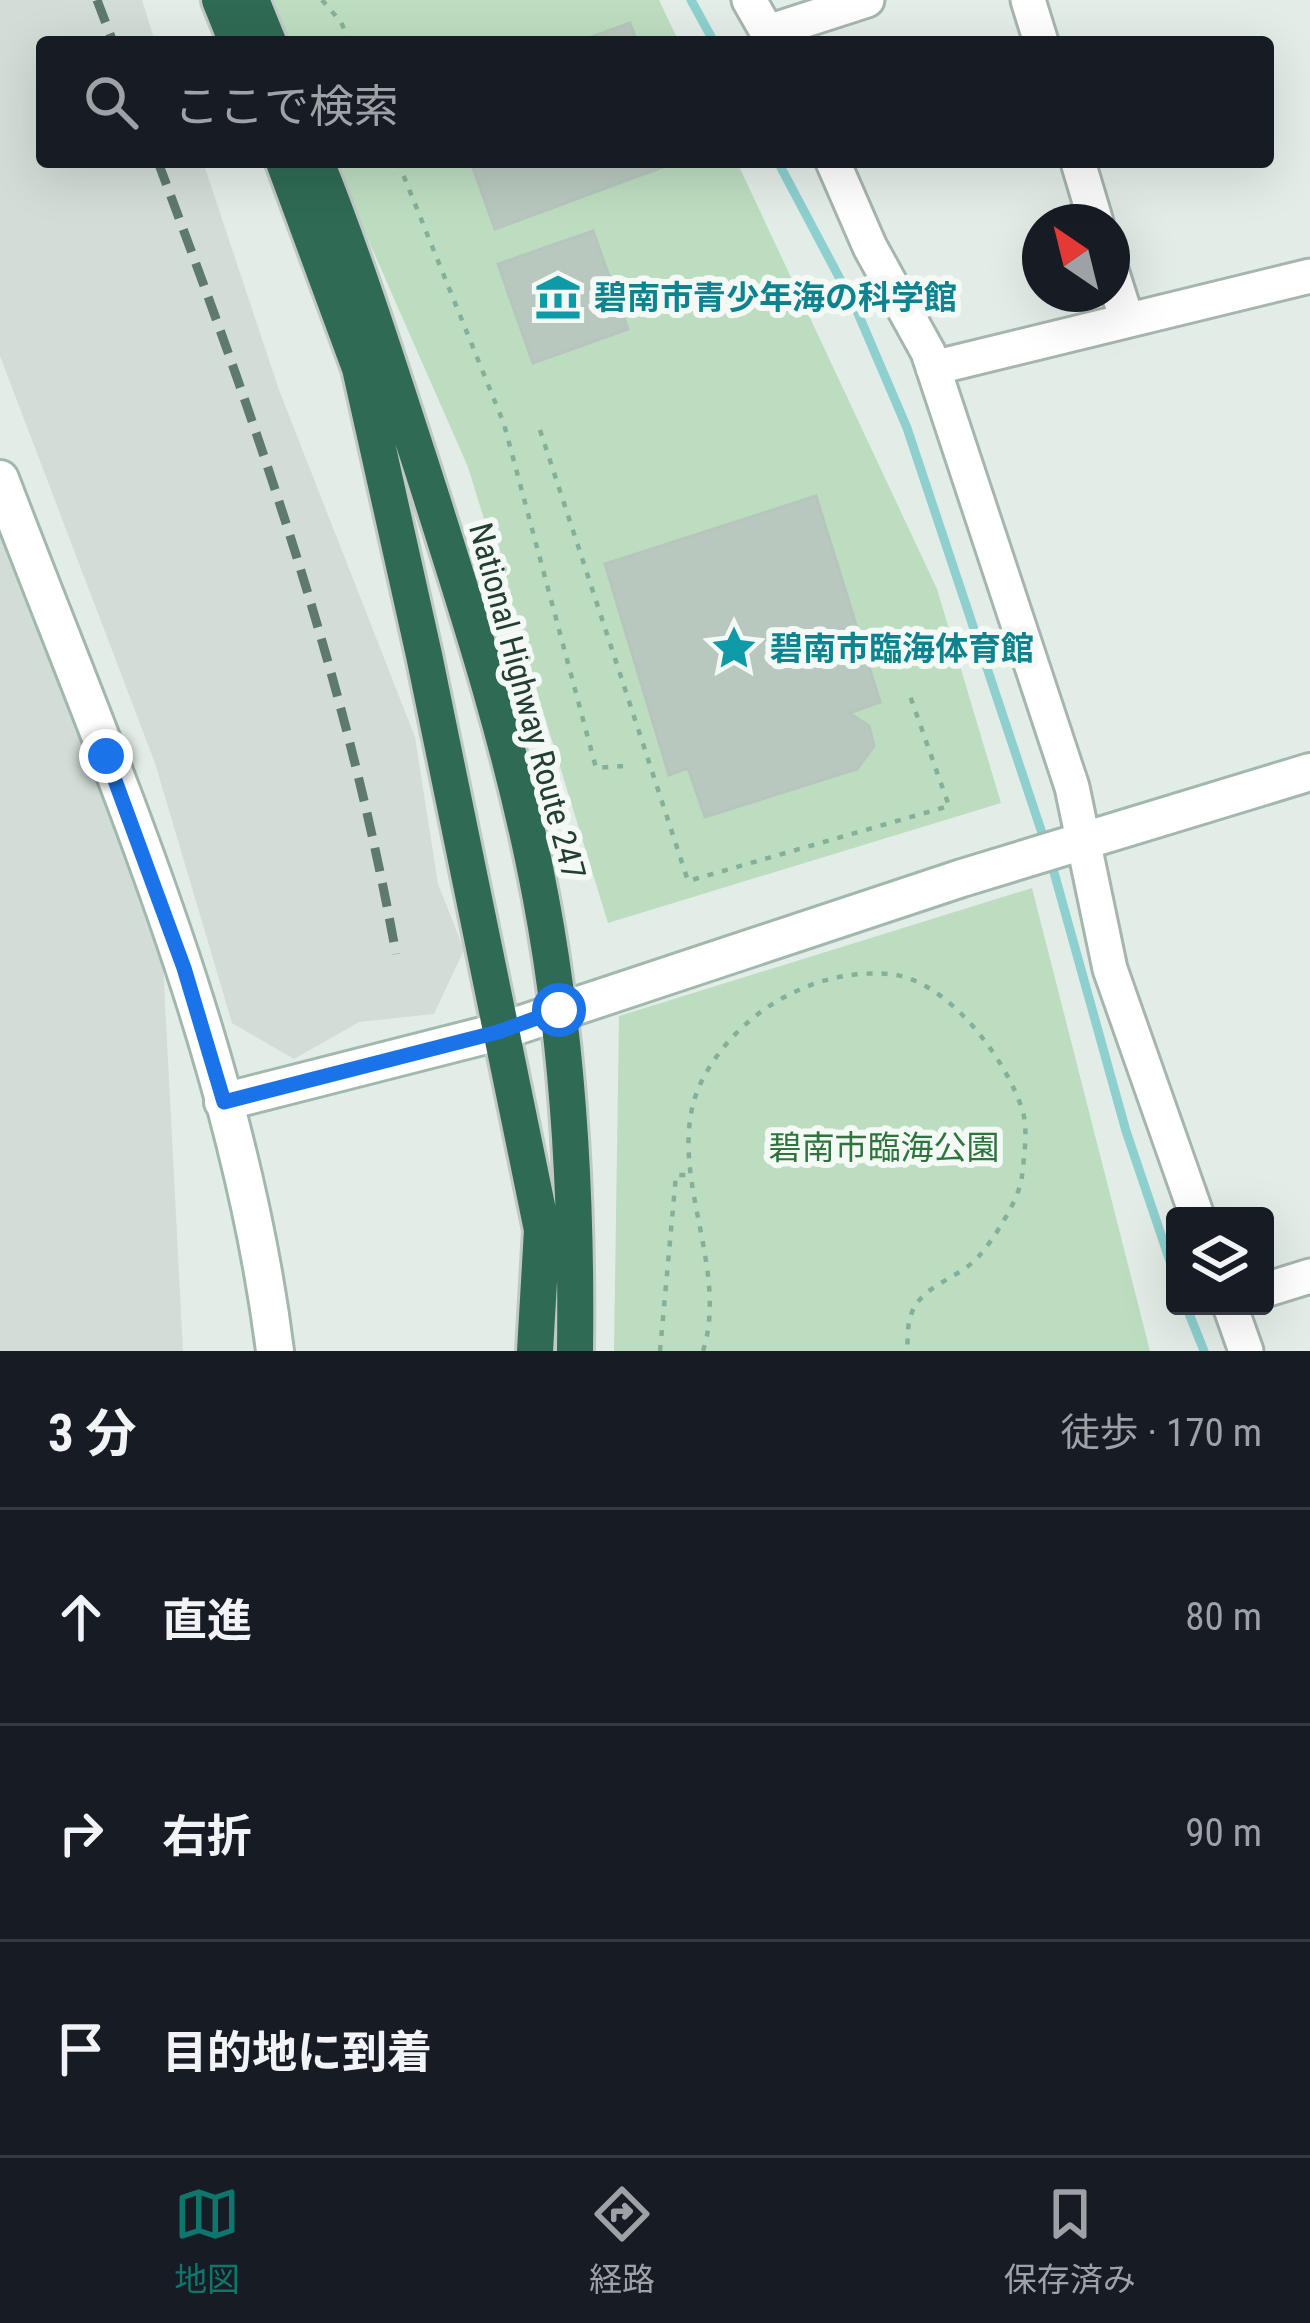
<!DOCTYPE html>
<html lang="ja">
<head>
<meta charset="utf-8">
<style>
  :root { --surface:#171b24; --page:#20242c; --text:#f1f3f6; --muted:#9ea1a6; --line:#363941; --accent:#0f766e }
  body { margin:0; font-family:"Roboto Condensed","Noto Sans JP",sans-serif; background:var(--page); color:var(--text) }
  .controls { position:absolute; right:36px; bottom:36px; display:grid; overflow:hidden; border-radius:12px; box-shadow:0 12px 48px #0002 }
  .controls button { width:108px; height:108px; display:grid; place-items:center; padding:0; border:0; border-bottom:3px solid var(--line); background:var(--surface); color:var(--text); font:60px sans-serif }
  .compass { position:absolute; left:1022px; top:204px; width:108px; height:108px; border-radius:50%; background:var(--surface); box-shadow:0 12px 48px #0002; rotate:325deg }
  .stop { position:absolute; width:36px; height:36px; margin:-27px; border:9px solid #1a73e8; border-radius:50%; background:#fff }
  .stop.end { background:#1a73e8; border-color:#fff; box-shadow:0 3px 12px #0008 }
  .list { margin:0; padding:0; list-style:none }
  h2 { display:flex; justify-content:space-between; align-items:center; height:156px; margin:0; padding:0 48px; font-size:51px }
  h2 small { font-size:39px; font-weight:400; color:var(--muted) }
  .list li { display:grid; grid-template-columns:78px 1fr auto; gap:36px; align-items:center; box-sizing:border-box; height:216px; padding:0 48px; border-top:3px solid var(--line) }
  .list b { display:block; font-size:45px; white-space:nowrap }
  .list em { font-size:39px; font-style:normal; color:var(--muted) }
  .icon { flex:none; width:66px; height:66px; fill:none; stroke:currentColor; stroke-width:2; stroke-linecap:round; stroke-linejoin:round }
  .map { position:relative; flex:none; width:1310px; height:1351px; overflow:hidden }
  .search { position:absolute; background:var(--surface); box-shadow:0 12px 48px #0002; left:36px; right:36px; top:36px; height:132px; display:flex; align-items:center; gap:30px; box-sizing:border-box; padding:0 42px; border-radius:12px; color:var(--muted); font-size:45px }
  .sheet { height:804px; background:var(--surface) }
  nav { display:flex; justify-content:space-around; align-items:center; box-sizing:border-box; height:168px; border-top:3px solid var(--line); background:var(--surface); font-size:33px; color:var(--muted) }
  nav a { display:grid; justify-items:center; gap:6px }
  nav .on { color:var(--accent) }
  .map>svg:first-child { display:block }
</style>
</head>
<body>
<div class="map">
<svg width="1310" height="1351" viewBox="0 0 1310 1351">
  <rect width="100%" height="100%" fill="#e3ede7"/>
  <!-- built -->
  <path fill="#d1ddd6" d="M0,0H142L155,42H42V162H203L279,390L415,737L438,884L464,950L434,1014L359,1022L294,1059L232,1023L155,763L0,356Z
    M0,487L162,944L183,1351H0Z"/>
  <!-- green -->
  <path fill="#bdddc0" d="M263,0H659L679,42H281Z
    M334,162H737L937,589L1001,803L608,923L468,467Z
    M1032,888L1150,1351H614L619,1016Z"/>
  <g fill="none" stroke-linecap="round" stroke-linejoin="round">
    <!-- stream -->
    <path stroke="#8dd0cf" stroke-width="9" d="M691,0L714,42
      M778,162L857,311L907,428L1045,842
      M1050,858L1126,1131L1175,1276
      M1186,1306L1204,1351"/>
  </g>
  <!-- building -->
  <path fill="#b9c8bf" stroke="#b6c6bd" stroke-width="3" d="M630,23L637,42H578Z
    M471,162H676L495,229Z
    M593,231L628,329L533,363L498,264Z
    M816,496L880,702L849,713L869,726L874,746L857,769L705,817L688,768L669,775L605,564Z"/>
  <g fill="none" stroke-linecap="round" stroke-linejoin="round">
    <!-- street casing -->
    <g stroke="#a6b5ad" stroke-width="39">
      <path id="street" d="M749,0L773,42
        M1028,0L1041,42
        M768,32L867,0
        M833,162L870,247L928,352L1072,787L1110,969L1197,1216
        M1078,162L1096,222
        M1112,273L1126,317
        M933,368L1310,276
        M1265,1290L1310,1276
        M1230,1306L1246,1351"/>
    </g>
    <!-- secondary casing -->
    <g stroke="#a2b8ad" stroke-width="42">
      <path id="secondary" d="M0,479C108,762 237,1048 275,1351
        M223,1102L498,1032L962,878L1310,772"/>
    </g>
    <!-- highway casing -->
    <g stroke="#c1c9c6" stroke-width="42">
      <path id="highway" d="M220,0L237,42
        M251,0L268,42
        M284,162L360,368L424,655L542,1230L535,1351
        M316,162C357,264 389,367 423,471C468,612 514,753 541,899C569,1048 577,1200 575,1351"/>
    </g>
    <!-- path -->
    <path stroke="#84b09b" stroke-width="4.5" stroke-dasharray="6 9" stroke-linecap="butt" d="M322,0L341,22L350,42
      M398,162L504,424L596,768L623,766
      M540,430L688,881L949,806L909,693
      M660,1351L676,1175H691
      M703,1351C732,1261 656,1159 706,1073C742,1010 815,968 889,974C948,979 1007,1060 1023,1112C1028,1130 1024,1157 1022,1176C1020,1198 994,1239 979,1256C961,1278 920,1285 911,1315C907,1325 908,1340 907,1351"/>
    <!-- street -->
    <use href="#street" stroke="#fff" stroke-width="33"/>
    <!-- secondary -->
    <use href="#secondary" stroke="#fff" stroke-width="36"/>
    <!-- highway -->
    <use href="#highway" stroke="#2f6a54" stroke-width="36"/>
    <!-- rail -->
    <path stroke="#5e796d" stroke-width="9" stroke-dasharray="24 12" stroke-linecap="butt" d="M97,0L113,42
      M158,162C256,422 347,680 396,954"/>
  </g>
  <g fill="none" stroke-linecap="round" stroke-linejoin="round">
    <!-- route -->
    <path stroke="#1a73e8" stroke-width="15" d="M106,756L184,968L224,1102L498,1032L559,1010"/>
  </g>
  <!-- icons -->
  <defs>
    <g id="museum-bare" transform="scale(3.6)"><path d="M0-6L6-3V-2H-6V-3ZM-5-1h2V3h-2ZM-1-1h2V3h-2ZM3-1h2V3H3ZM-6 4H6V6H-6Z" fill="#0f9aa8" stroke="#f4f9f6" stroke-width="2.5" paint-order="stroke"/></g>
    <g id="sight-bare" transform="scale(3.6)"><path d="M0-6L1.8-2.2L6-1.7L2.9 1.2L3.7 5.4L0 3.3L-3.7 5.4L-2.9 1.2L-6-1.7L-1.8-2.2Z" fill="#0f9aa8" stroke="#f4f9f6" stroke-width="2.5" paint-order="stroke"/></g>
  </defs>
  <g fill-rule="evenodd">
    <use href="#museum-bare" x="558" y="297"/>
    <use href="#sight-bare" x="734" y="648"/>
  </g>
  <g text-anchor="middle" stroke-width="12" stroke-linejoin="round" paint-order="stroke">
    <!-- culture labels -->
    <g font-size="33" font-weight="bold" fill="#0d838f" stroke="#f4f9f6" text-anchor="start">
      <text x="594" y="309">碧南市青少年海の科学館</text>
      <text x="770" y="660">碧南市臨海体育館</text>
    </g>
    <!-- street labels -->
    <g font-size="33" fill="#233e32" stroke="#f4f9f6">
      <text transform="translate(528 701) rotate(75)" y="12">National Highway Route 247</text>
    </g>
    <!-- park labels -->
    <g font-size="33" fill="#2e743d" stroke="#f4f9f6">
      <text x="884" y="1159">碧南市臨海公園</text>
    </g>
  </g>
</svg>
<div class="controls">
<button><svg class="icon" aria-label="layers" viewBox="0 0 24 24"><path d="M12 4l9 5-9 5-9-5zM3 14l9 5 9-5"/></svg></button>
</div>
<svg class="compass" viewBox="-18 -18 36 36"><path d="M0-13l5 13h-10z" fill="#e53935"/><path d="M0 13l5-13h-10z" fill="#9ea1a6"/></svg>
<div class="stop" style="left:559px;top:1010px"></div>
<div class="stop end" style="left:106px;top:756px"></div>
<div class="search"><svg class="icon" aria-label="search" viewBox="0 0 24 24"><circle cx="10" cy="10" r="6"/><path d="M15 15l6 6"/></svg>ここで検索</div>
</div>
<section class="sheet">
<h2>3 分<small>徒歩 · 170 m</small></h2>
<ul class="list">
<li><svg class="icon" aria-label="ahead" viewBox="0 0 24 24"><path d="M12 20V5M6 11l6-6 6 6"/></svg><div><b>直進</b></div><em>80 m</em></li>
<li><svg class="icon" aria-label="right" viewBox="0 0 24 24"><path d="M7 20v-9h11M14 6l5 5-5 5"/></svg><div><b>右折</b></div><em>90 m</em></li>
<li><svg class="icon" aria-label="arrive" viewBox="0 0 24 24"><path d="M6 21V4h12l-3 4 3 4H6"/></svg><div><b>目的地に到着</b></div></li>
</ul>
</section>
<nav>
<a class="on"><svg class="icon" aria-label="map" viewBox="0 0 24 24"><path d="M3 6l6-2 6 2 6-2v14l-6 2-6-2-6 2zM9 4v14M15 6v14"/></svg>地図</a>
<a><svg class="icon" aria-label="directions" viewBox="0 0 24 24"><path d="M12 3l9 9-9 9-9-9zM9 14v-3h6M13 9l2 2-2 2"/></svg>経路</a>
<a><svg class="icon" aria-label="saved" viewBox="0 0 24 24"><path d="M7 4h10v16l-5-4-5 4z"/></svg>保存済み</a>
</nav>
</body>
</html>
